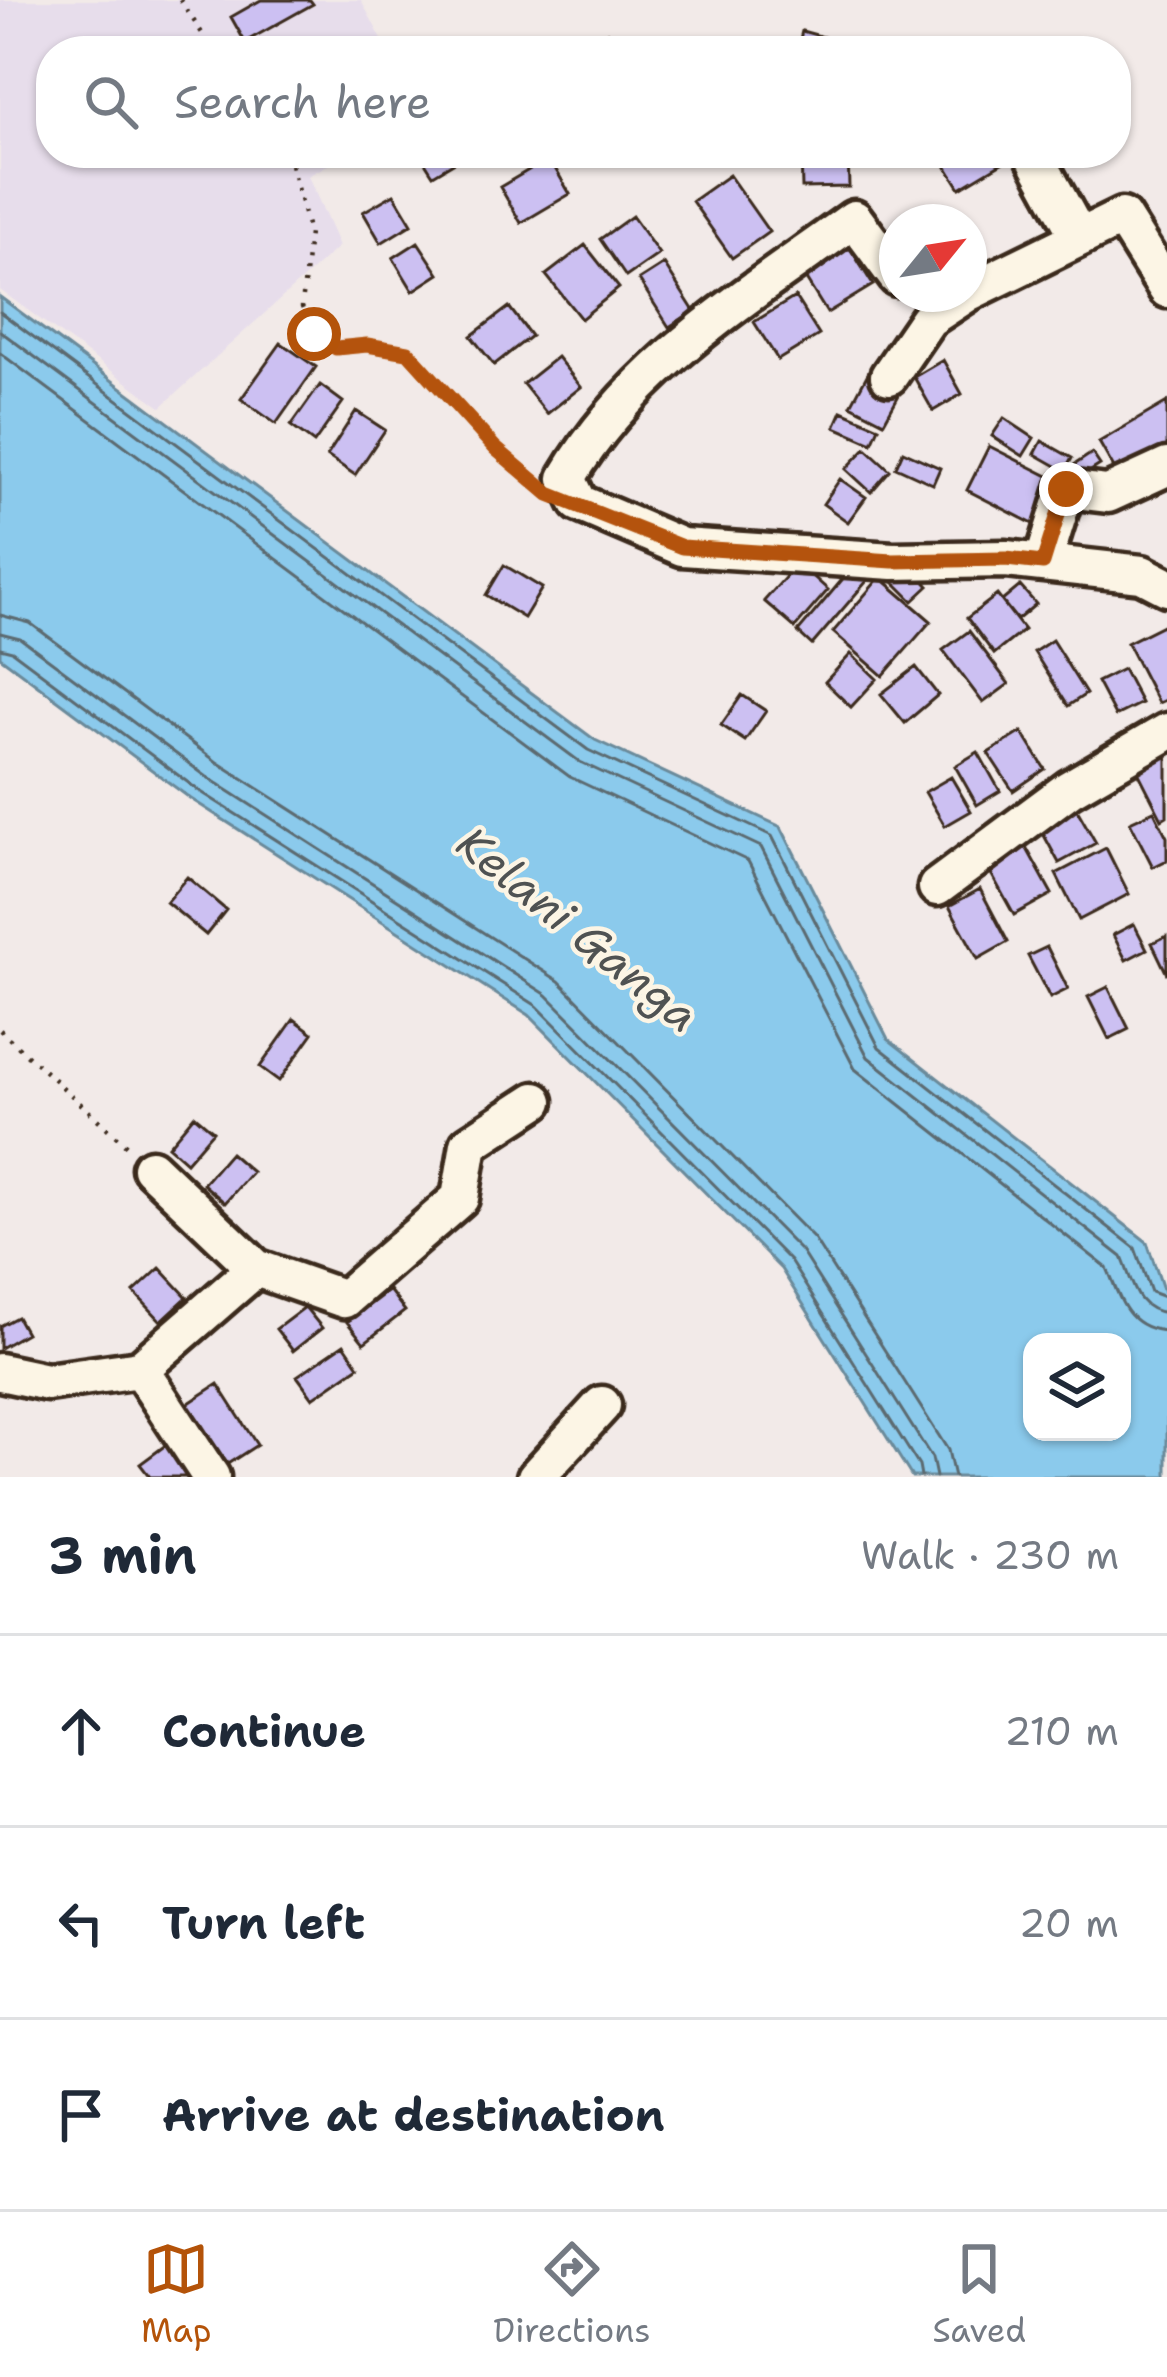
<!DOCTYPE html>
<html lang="en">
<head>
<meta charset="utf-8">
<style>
  :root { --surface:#fff; --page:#f2f2f3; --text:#1f2937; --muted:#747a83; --line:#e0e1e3; --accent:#b45309 }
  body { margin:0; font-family:"Shantell Sans",sans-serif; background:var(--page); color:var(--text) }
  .controls { position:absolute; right:36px; bottom:36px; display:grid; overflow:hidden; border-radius:24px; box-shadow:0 3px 9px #0004 }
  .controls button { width:108px; height:108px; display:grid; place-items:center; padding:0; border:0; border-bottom:3px solid var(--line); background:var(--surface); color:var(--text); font:60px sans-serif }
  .compass { position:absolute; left:879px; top:204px; width:108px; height:108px; border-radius:50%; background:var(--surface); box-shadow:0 3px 9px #0004; rotate:60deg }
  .stop { position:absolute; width:36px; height:36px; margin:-27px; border:9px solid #b45309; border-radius:50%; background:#fff }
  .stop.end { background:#b45309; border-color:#fff; box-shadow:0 3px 12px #0008 }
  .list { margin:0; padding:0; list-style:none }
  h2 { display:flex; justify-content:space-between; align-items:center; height:156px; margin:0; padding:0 48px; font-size:51px }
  h2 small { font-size:39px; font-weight:400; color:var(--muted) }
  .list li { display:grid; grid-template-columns:78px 1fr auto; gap:36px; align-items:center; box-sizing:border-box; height:192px; padding:0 48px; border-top:3px solid var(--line) }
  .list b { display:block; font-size:45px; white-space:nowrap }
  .list em { font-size:39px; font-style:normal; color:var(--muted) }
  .icon { flex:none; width:66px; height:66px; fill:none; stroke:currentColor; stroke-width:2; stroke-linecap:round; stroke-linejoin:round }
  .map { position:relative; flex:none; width:1167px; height:1477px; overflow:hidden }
  .search { position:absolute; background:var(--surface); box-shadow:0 3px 9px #0004; left:36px; right:36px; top:36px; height:132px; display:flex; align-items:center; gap:30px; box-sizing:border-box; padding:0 42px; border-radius:48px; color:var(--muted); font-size:45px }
  .sheet { height:732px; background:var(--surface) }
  nav { display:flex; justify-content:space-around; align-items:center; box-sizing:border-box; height:168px; border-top:3px solid var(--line); background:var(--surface); font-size:33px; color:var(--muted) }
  nav a { display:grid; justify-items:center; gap:6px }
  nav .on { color:var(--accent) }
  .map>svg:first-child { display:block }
</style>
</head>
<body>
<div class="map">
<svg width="1167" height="1477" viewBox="0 0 1167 1477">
  <rect width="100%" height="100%" fill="#f2eae8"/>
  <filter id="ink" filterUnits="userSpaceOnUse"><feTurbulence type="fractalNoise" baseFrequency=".00833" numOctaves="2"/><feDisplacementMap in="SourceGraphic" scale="24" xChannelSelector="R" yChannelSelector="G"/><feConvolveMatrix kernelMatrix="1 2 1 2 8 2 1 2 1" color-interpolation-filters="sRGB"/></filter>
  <g filter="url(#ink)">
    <!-- built -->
    <path fill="#e7ddeb" d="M0,0H361L388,51H51V153H349L308,176L339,246L161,407L0,290Z"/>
    <!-- water -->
    <path fill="#8bcaec" stroke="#6b8a9a" stroke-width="3" fill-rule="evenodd" d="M0,297L595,740L781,827L888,1039L1147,1242L1167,1301V1477H912L781,1269L529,1015L191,799L0,657ZM1032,1342H1122V1432H1032Z"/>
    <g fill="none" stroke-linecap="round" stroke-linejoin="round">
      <!-- shore -->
      <path stroke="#5b6a70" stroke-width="3" d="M0,312L588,750L772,836L879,1047L1135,1248L1151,1292L1167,1298
        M0,331L580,762L761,847L868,1057L1122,1257C1133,1282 1135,1310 1167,1313
        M0,353L570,777L748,861L855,1069L1107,1268C1121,1300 1127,1329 1167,1331
        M0,615L30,623L217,762L559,981L814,1239L948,1450L954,1477
        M0,633L20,638L207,777L547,995L801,1251L932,1458L936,1477
        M0,648L12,651L198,790L537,1006L790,1261L919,1466L921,1477"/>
    </g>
    <!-- building -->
    <path fill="#ccc0f2" stroke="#3b2a1e" stroke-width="3" d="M261,0H310L313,4L245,42L231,17Z
      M802,31L870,50V51H797Z
      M607,32L619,51H588L585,46Z
      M419,153H470L433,175Z
      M801,153H848L849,187L802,188Z
      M938,153H1006L1010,158L960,188Z
      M549,158L570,194L521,223L500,187Z
      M729,175L769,232L732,258L692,201Z
      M394,194L412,224L381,243L363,212Z
      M945,207L955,222H922Z
      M632,216L659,254L626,277L600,239Z
      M845,240L873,285L827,313L799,268Z
      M418,242L439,274L413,291L393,258Z
      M585,245L619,288L581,319L546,275Z
      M664,264L694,311L669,327L639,280Z
      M795,297L819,335L778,360L754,322Z
      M509,307L531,336L494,365L471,336Z
      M281,343L316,367L276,424L241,399Z
      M557,357L581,387L547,414L523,384Z
      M943,360L962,394L933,411L914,377Z
      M867,375L900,393L884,422L851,405Z
      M320,385L343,402L314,443L291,426Z
      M1167,402V452L1120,479L1099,442Z
      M356,411L385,430L355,475L327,456Z
      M842,411L879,427L872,443L835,427Z
      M1004,418L1034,438L1023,456L992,436Z
      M1042,441L1072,458L1065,471L1035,454Z
      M989,446L1058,481L1035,525L967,490Z
      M866,448L890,470L871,492L846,469Z
      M903,451L940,468L933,484L896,467Z
      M1092,453L1100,465L1075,481L1068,469Z
      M840,479L866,497L848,522L823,504Z
      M798,563L828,590L795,628L764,601Z
      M504,565L542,588L524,618L486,595Z
      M911,567L929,586L913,601L895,583Z
      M852,568L867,581L812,645L798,632Z
      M880,577L931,621L883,676L833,632Z
      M1020,586L1036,604L1017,620L1002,601Z
      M997,595L1024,630L994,654L967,618Z
      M1167,623V699L1158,703L1127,643Z
      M969,631L1009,684L983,703L943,650Z
      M1052,640L1086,694L1068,706L1034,652Z
      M851,654L877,679L851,707L825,682Z
      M916,667L938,695L905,723L881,694Z
      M1123,669L1141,703L1115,716L1097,682Z
      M742,695L766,711L745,741L721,725Z
      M1022,732L1045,769L1013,791L988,753Z
      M978,752L1000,791L977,805L955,766Z
      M1167,752V816L1162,819L1136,768Z
      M951,777L971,811L945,826L925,792Z
      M1075,806L1096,843L1059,863L1039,826Z
      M1154,811L1167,837V860L1153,867L1130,822Z
      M1026,847L1052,894L1014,915L988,868Z
      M1106,848L1129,894L1079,920L1056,874Z
      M187,877L226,910L206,935L166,902Z
      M980,889L1008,942L978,959L949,906Z
      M1134,924L1147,949L1126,960L1113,935Z
      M1167,936V974L1152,943Z
      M1047,947L1068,989L1050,998L1028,956Z
      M1108,987L1129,1029L1109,1039L1088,997Z
      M294,1019L313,1033L279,1081L260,1067Z
      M194,1115L213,1131L186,1162L168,1146Z
      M230,1153L252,1172L225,1203L203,1184Z
      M160,1268L187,1297L161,1321L134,1292Z
      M389,1290L405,1311L364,1343L347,1322Z
      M305,1307L322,1328L293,1351L276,1329Z
      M17,1317L26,1333L0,1348V1326Z
      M344,1344L359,1366L313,1398L297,1376Z
      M218,1384L257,1445L226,1465L186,1405Z
      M174,1439L200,1477H150L140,1464Z"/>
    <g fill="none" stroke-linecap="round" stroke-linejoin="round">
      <!-- minor casing -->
      <g stroke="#3b2a1e" stroke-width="45">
        <path id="minor" d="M1033,153L1079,237
          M897,277L854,219C750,295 634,364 567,478L579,503L682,547L893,561L1006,559L1142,574L1167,587
          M969,292L1122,217L1167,289
          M889,376L928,319L966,294
          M1043,563L1066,489L1108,494L1167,467
          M937,887L1069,789L1167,732
          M151,1168L256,1268L344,1299L460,1198L469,1144L535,1101
          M0,1372L47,1382L140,1369
          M211,1477L140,1369L256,1268
          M536,1477L602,1405"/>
      </g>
      <!-- path -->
      <path stroke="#3b2a1e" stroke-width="4.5" stroke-dasharray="3 9" stroke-linecap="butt" d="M180,0L214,51
        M288,153L309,233L302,307L314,335L336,348L367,345L408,352L495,448L537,483
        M0,1030L129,1148"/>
      <!-- minor -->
      <use href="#minor" stroke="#fcf5e5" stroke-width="36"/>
    </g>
  </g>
  <g fill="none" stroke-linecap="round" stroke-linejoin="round" filter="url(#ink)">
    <!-- route -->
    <path stroke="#b45309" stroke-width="15" d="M314,334L336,348L367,345L408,352L495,448L549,494L682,547L893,561L1006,559L1043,563L1066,489"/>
  </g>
  <g text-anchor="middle" stroke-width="9" stroke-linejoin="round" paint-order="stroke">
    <!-- water labels -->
    <g font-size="45" font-style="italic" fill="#4f5252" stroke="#fcf5e5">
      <text transform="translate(578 929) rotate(39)" y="16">Kelani Ganga</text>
    </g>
  </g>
</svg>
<div class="controls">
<button><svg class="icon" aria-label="layers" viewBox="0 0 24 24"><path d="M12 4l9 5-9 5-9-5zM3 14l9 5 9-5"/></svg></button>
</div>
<svg class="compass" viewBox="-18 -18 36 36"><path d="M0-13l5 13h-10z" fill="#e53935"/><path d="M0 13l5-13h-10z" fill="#747a83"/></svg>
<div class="stop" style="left:314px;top:334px"></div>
<div class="stop end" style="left:1066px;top:489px"></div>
<div class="search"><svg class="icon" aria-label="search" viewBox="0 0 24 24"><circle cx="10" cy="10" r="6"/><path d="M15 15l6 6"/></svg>Search here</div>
</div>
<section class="sheet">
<h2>3 min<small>Walk · 230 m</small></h2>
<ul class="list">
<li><svg class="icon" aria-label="ahead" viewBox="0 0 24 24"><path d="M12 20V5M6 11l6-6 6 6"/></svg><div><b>Continue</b></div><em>210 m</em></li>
<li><svg class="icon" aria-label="left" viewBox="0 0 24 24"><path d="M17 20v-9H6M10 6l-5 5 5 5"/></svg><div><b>Turn left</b></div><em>20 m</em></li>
<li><svg class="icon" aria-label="arrive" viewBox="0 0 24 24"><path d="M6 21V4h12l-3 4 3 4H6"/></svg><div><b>Arrive at destination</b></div></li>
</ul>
</section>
<nav>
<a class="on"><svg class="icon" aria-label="map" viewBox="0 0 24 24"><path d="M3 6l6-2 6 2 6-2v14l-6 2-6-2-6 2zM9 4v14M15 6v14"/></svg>Map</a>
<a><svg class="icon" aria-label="directions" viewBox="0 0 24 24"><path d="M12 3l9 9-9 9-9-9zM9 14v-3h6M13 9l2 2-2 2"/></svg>Directions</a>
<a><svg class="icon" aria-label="saved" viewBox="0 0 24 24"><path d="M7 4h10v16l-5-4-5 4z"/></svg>Saved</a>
</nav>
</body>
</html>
